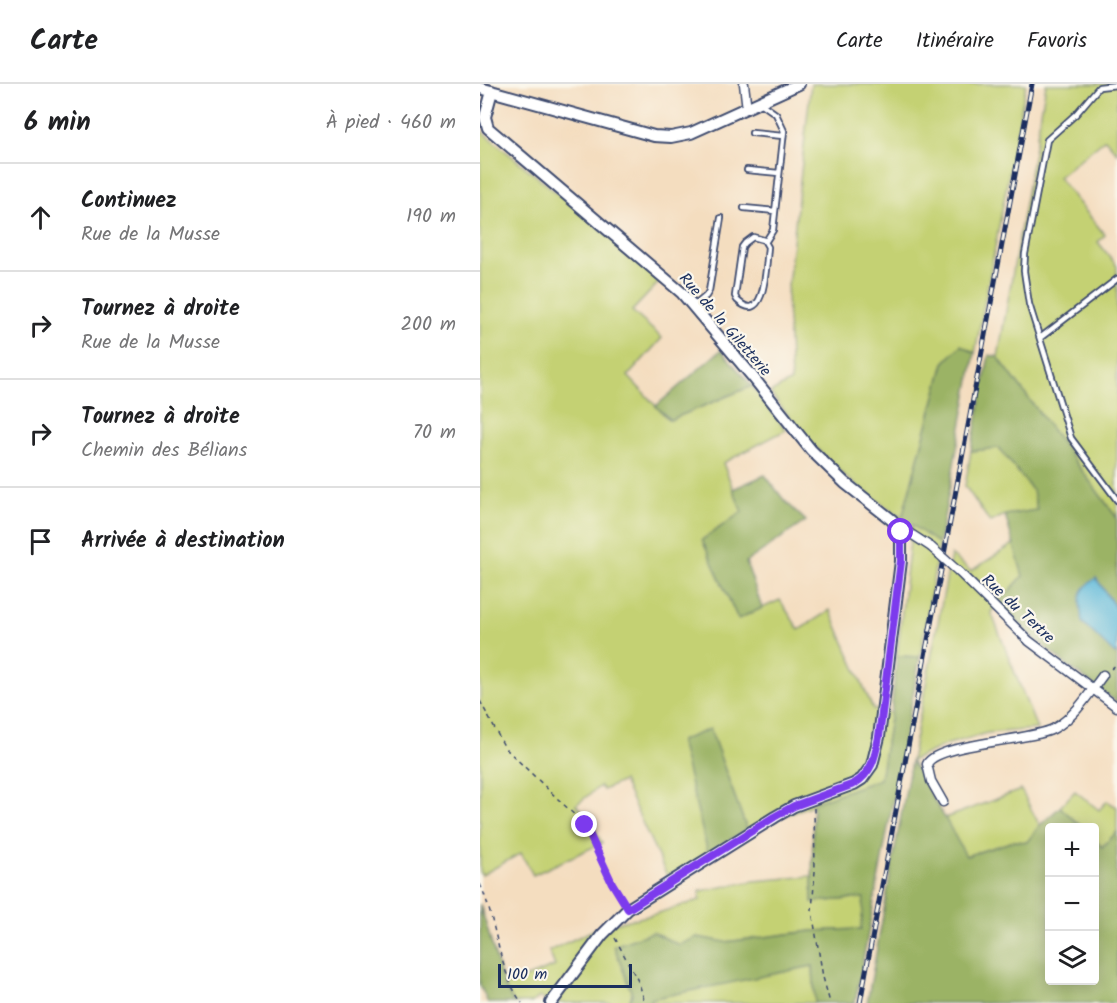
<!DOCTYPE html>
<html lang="fr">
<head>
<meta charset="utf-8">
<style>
  :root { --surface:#fff; --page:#f6f6f6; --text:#202124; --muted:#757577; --line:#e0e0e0 }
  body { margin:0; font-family:Kalam,sans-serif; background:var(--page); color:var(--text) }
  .controls { position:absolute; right:18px; bottom:18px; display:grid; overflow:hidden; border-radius:6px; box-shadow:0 3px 15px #0003 }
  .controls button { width:54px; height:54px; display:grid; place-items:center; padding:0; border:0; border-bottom:2px solid var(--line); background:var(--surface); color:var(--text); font:30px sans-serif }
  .scale { position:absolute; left:18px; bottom:15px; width:134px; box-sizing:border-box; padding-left:6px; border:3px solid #1b2f5e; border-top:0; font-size:16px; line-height:21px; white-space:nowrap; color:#1b2f5e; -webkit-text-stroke:4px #fbf7ec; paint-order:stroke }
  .stop { position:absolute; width:18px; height:18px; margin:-14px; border:4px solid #7c3aed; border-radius:50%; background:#fff }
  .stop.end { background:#7c3aed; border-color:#fff; box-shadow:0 2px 6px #0008 }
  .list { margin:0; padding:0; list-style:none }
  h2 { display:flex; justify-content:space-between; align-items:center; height:78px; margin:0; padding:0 24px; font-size:26px }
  h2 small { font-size:20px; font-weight:400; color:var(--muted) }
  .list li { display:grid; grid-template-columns:39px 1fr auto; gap:18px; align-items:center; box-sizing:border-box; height:108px; padding:0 24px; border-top:2px solid var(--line) }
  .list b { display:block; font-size:22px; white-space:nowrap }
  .list p { margin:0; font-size:20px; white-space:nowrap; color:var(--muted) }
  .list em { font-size:20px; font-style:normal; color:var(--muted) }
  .icon { flex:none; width:33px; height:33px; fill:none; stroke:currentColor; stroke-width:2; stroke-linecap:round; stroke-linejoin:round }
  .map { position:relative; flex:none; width:637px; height:919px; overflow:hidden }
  header { display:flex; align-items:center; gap:36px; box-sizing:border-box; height:84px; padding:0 30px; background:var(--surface); border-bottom:2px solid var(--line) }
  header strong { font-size:28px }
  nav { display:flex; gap:33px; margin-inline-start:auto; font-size:21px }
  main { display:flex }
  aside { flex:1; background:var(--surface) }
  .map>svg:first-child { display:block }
</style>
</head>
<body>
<header>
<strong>Carte</strong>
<nav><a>Carte</a><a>Itinéraire</a><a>Favoris</a></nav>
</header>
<main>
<aside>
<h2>6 min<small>À pied · 460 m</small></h2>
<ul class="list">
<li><svg class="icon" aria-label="ahead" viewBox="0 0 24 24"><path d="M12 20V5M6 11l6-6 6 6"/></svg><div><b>Continuez</b><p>Rue de la Musse</p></div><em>190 m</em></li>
<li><svg class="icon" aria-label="right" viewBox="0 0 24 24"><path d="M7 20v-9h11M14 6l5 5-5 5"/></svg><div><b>Tournez à droite</b><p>Rue de la Musse</p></div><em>200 m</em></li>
<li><svg class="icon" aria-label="right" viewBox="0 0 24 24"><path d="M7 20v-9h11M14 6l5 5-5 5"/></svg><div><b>Tournez à droite</b><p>Chemin des Bélians</p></div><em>70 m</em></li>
<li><svg class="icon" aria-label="arrive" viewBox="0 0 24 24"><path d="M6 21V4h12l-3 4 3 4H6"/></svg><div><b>Arrivée à destination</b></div></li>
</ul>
</aside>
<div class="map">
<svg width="637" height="919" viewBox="0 0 637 919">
  <rect width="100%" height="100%" fill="#fbf7ec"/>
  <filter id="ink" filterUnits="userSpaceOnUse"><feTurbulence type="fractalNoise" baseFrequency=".0167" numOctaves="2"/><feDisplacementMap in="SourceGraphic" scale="12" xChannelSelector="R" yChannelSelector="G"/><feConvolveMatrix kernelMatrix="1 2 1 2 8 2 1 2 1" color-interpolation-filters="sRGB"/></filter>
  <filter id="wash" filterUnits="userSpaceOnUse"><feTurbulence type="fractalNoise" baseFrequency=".008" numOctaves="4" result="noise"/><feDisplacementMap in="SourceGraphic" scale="24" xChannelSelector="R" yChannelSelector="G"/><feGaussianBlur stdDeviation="1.35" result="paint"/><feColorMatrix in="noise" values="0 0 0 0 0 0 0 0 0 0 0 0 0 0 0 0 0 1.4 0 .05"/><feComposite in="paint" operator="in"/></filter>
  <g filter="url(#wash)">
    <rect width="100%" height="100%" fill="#f4ddbf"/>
    <!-- green -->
    <path fill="#c4d173" stroke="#708068" stroke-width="1.5" d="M331,0H546L495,269L481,262L464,279L422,434L368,395L327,355L290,309L311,297L307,211Z
      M566,0H637V69L625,55L578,93L625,151L618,158L637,182V434L518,273Z
      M0,46L182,195L152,227L182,254L148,292L189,336L272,302L306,346L243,379L262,428L223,455L258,535L300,516L319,546L350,526L393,625L411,629L400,695L267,746L230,645L228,769L188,794L143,697L123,706L120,702L96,721L107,731L122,759L53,791L41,769L2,791L0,788Z
      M519,364L553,407L557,426L525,431L510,438L485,402L491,367Z
      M432,440L459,460L440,573L417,572Z
      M535,459L543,492L511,528L557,645L507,649L465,661L431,677L471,471L491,487Z
      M541,706L560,742L547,758L534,757L485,772L465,734Z
      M595,707L619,726L627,717L637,723V748L622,763L615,756L614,744L602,743L580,723Z
      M332,792V818L385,814L381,845L332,847L245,858L217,853L199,861L173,848L134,862L152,910L149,919H69L60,913L51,919H34L24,902L75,882L69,867L122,842L172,831L220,816V807L274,797Z
      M333,881L335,919H171L170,915Z"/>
    <!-- forest -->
    <path fill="#9bb365" stroke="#5b7162" stroke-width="1.5" d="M481,261L495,269L459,460L422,434L464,279Z
      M241,266L272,302L190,336L176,322Z
      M509,271L518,273L637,434V526L616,494L602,538L635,569L637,568V618L584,579L550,550L518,520L543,492L525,431L557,426L553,407L519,364L491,367Z
      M285,391L304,416L326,437L266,478L282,524L258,535L222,456L262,428L253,405Z
      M417,572L440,573L375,919H335L333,882L170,915L171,919H149L152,910L134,862L173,848L199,861L217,853L245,858L332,847L381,845L384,814L332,818L333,719L400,695L411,629Z
      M230,645L267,746L228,769L200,657Z
      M431,677L465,734L486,772L534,757L547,758L560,741L580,723L602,743L570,744V896H614L615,756L622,763L637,748V919H387Z
      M0,820L24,902L34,919H8L0,901Z"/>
    <!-- water -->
    <path fill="#5bb8d9" stroke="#3b749c" stroke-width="1.5" d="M616,494L637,526V568L635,570L602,538C600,514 595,509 616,494Z"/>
  </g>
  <g filter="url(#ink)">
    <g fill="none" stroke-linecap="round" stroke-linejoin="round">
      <!-- service casing -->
      <g stroke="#3c496d" stroke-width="8">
        <path id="service" d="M637,1L619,3L596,30L567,56L545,170L544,187L549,220L591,354L637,416
          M279,18L296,30L304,47L293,146L286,157
          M272,49L303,52
          M267,86L299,89
          M264,124L295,127
          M273,153L284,156L288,163C286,179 286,244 257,216L255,212L262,163L265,159Z
          M214,222L226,212L229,207L241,134
          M560,254L637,195"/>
      </g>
      <!-- minor casing -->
      <g stroke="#3c496d" stroke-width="11">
        <path id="minor" d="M264,0L267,25
          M421,448L431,450L451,463
          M479,488L549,557L637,623
          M463,718L451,697L447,680C458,659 550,657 573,645C595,633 609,610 623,591"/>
      </g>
      <!-- tertiary casing -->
      <g stroke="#3c496d" stroke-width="14">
        <path id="tertiary" d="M0,4L174,52L191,53L211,49L319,0
          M12,7L5,33L8,44L202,209L272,292L331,366L365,399L412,436L421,448V477L399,653L392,681L382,695L374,700L314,722L295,733L148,825L122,851L71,919"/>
      </g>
      <!-- path -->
      <path stroke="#3c496d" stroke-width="1.5" stroke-dasharray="4.5 4.5" stroke-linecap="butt" d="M631,585L637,580
        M0,617L25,664L105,741L142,816
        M334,724L335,787L332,827L343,893L350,919
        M0,800C17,837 17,885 42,919
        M135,854L159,899L165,919"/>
      <!-- service -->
      <use href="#service" stroke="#fff" stroke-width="4.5"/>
      <!-- minor -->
      <use href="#minor" stroke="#fff" stroke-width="8"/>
      <!-- tertiary -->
      <use href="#tertiary" stroke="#fff" stroke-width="10"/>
      <!-- rail casing -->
      <g stroke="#1b2f5e" stroke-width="5">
        <path id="rail" d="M380,919L552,0"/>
      </g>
      <!-- rail -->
      <use href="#rail" stroke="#fbf7ec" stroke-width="3" stroke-dasharray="9" stroke-linecap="butt"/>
      <!-- minor-bridge casing -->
      <g stroke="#3c496d" stroke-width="11" stroke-linecap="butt">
        <path id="minor-bridge" d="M451,463L479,488"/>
      </g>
      <!-- minor-bridge -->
      <use href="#minor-bridge" stroke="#fff" stroke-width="8"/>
    </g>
  </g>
  <g fill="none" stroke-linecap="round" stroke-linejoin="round" filter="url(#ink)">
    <!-- route -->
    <path stroke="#7c3aed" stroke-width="8" d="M105,741L132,799L148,825L294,733L314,722L374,700C392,689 395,673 399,653L421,477V448"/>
  </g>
  <g text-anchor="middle" stroke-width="4.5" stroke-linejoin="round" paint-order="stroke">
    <!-- street labels -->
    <g font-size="16" fill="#1b2f5e" stroke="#fbf7ec">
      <text transform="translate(246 240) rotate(49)" y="6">Rue de la Giletterie</text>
      <text transform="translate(539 524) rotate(43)" y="6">Rue du Tertre</text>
    </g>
  </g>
</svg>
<div class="controls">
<button>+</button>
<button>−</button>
<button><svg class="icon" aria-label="layers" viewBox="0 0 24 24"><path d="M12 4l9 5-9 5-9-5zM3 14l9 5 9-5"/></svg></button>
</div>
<div class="scale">100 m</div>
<div class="stop" style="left:421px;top:448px"></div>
<div class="stop end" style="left:105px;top:741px"></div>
</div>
</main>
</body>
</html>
